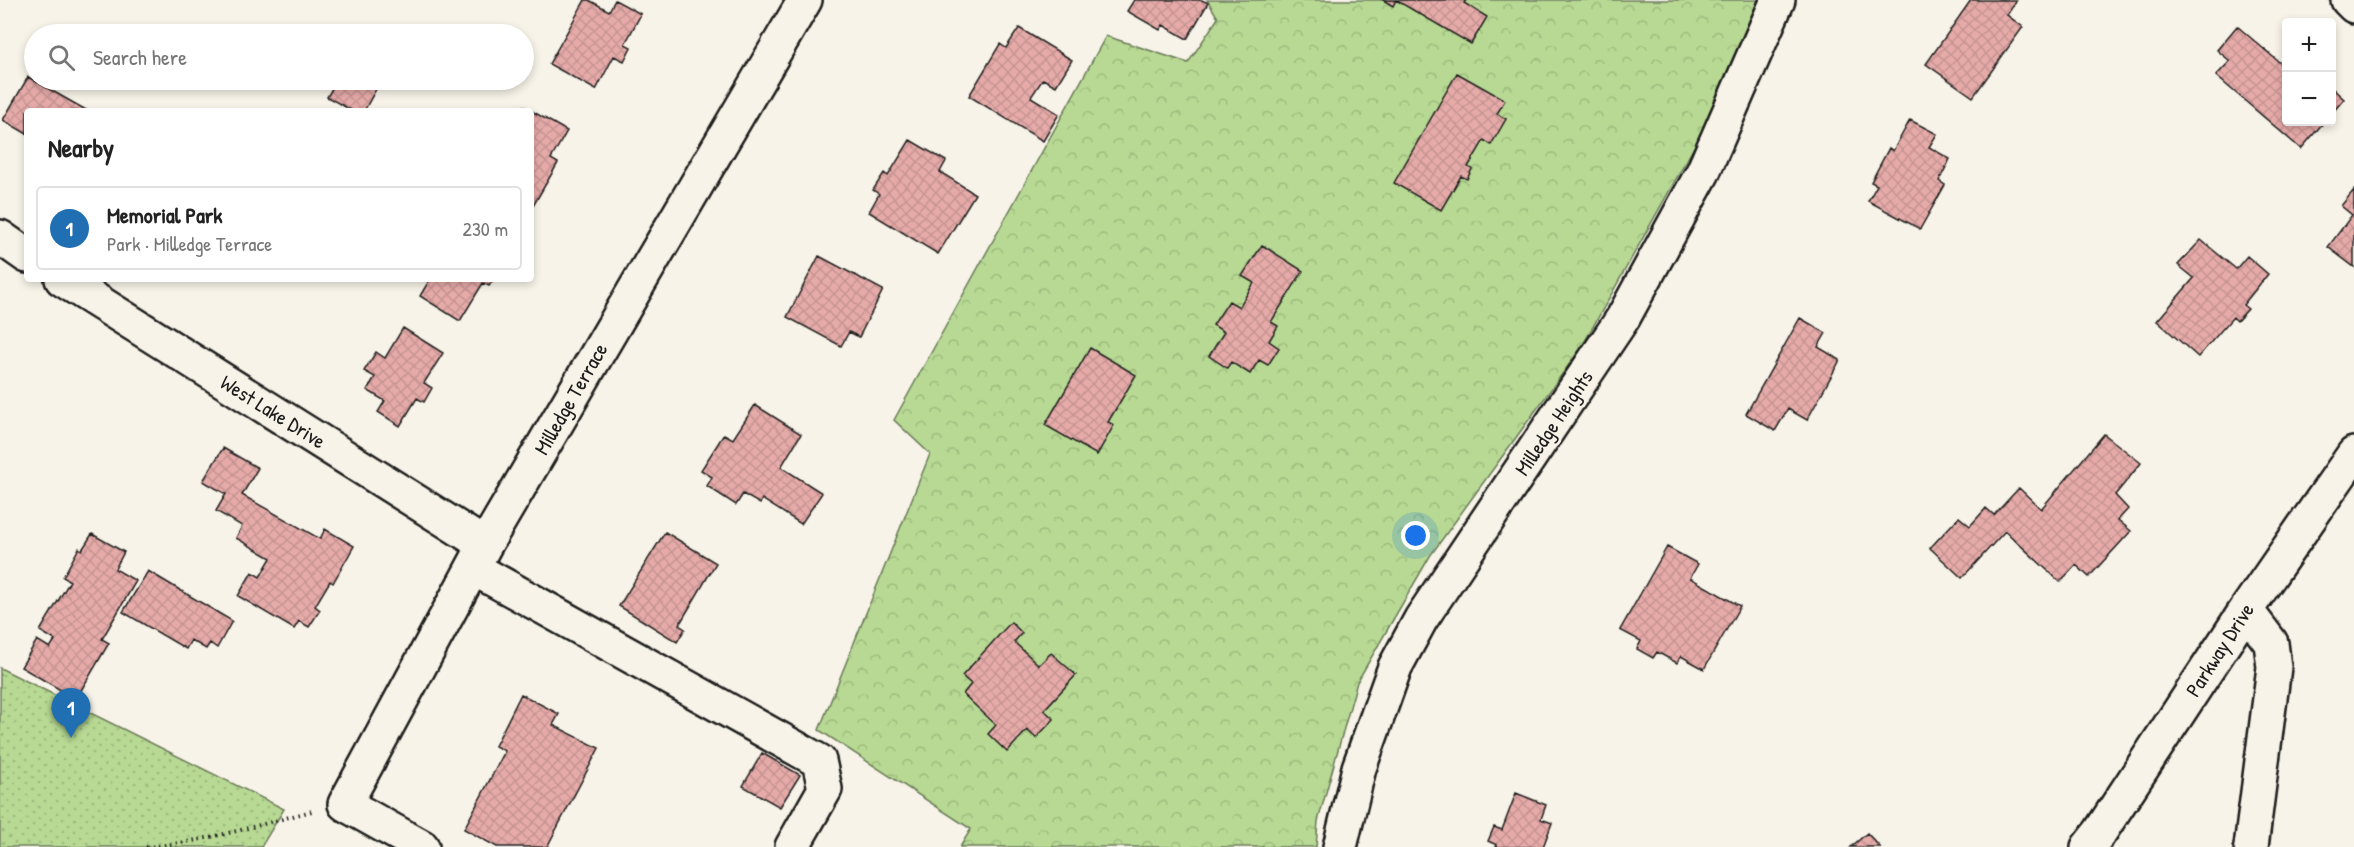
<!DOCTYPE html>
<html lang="en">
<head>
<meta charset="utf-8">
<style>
  :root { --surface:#fff; --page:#f2f2f2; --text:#222; --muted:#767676; --line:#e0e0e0; --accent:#1f6fb2 }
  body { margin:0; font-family:"Patrick Hand",sans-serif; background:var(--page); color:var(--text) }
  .controls { position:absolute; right:18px; top:18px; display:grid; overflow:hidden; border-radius:6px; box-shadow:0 3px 9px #0003 }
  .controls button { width:54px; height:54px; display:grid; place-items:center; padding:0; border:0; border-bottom:2px solid var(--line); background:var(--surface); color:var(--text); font:30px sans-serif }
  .you { position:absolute; left:1416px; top:536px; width:21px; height:21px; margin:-15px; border:4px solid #fff; border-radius:50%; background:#1a73e8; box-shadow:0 0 0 9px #1a73e833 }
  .badge { display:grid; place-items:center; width:39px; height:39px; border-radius:50%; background:var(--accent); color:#fff; font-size:20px; font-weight:700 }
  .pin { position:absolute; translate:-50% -50px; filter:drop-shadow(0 2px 3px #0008) }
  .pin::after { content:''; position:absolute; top:32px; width:21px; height:18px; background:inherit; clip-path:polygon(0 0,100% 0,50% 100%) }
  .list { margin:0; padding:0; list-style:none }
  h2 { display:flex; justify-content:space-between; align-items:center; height:78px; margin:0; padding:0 24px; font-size:26px }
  h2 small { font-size:20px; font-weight:400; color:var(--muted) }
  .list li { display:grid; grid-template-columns:39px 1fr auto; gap:18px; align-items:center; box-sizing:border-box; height:84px; margin:0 12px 12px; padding:0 12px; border:2px solid var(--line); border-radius:6px }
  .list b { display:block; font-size:22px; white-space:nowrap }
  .list p { margin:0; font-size:20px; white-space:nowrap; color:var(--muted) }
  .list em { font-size:20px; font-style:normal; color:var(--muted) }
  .icon { flex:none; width:33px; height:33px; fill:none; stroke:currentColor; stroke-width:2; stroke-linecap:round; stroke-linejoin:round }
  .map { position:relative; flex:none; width:2354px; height:847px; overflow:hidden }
  .search { position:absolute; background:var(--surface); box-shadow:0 3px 9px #0003; left:24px; top:24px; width:510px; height:66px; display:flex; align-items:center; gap:15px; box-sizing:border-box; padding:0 21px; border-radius:33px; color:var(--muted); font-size:22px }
  .panel { position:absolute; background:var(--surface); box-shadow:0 3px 9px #0003; left:24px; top:108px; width:510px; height:174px; border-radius:6px }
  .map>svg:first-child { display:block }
</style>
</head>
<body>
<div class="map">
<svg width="2354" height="847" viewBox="0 0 2354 847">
  <defs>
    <pattern id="forest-crowns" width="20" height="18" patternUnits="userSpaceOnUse" patternTransform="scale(1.5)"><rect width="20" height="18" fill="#b7d993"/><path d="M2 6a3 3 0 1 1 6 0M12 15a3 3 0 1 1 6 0" fill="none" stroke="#9dba7e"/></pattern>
    <pattern id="park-dots" width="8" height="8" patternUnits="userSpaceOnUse" patternTransform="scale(1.5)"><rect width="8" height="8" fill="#b7d993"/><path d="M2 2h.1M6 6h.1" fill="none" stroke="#9dba7e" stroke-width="1.8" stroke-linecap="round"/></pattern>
    <pattern id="building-cross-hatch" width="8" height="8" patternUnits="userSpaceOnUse" patternTransform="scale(1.5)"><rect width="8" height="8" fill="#e6aba9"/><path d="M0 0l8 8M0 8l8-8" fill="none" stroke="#c59391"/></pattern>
  </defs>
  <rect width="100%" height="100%" fill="#f7f3e8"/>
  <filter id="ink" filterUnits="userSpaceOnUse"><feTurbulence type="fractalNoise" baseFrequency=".0167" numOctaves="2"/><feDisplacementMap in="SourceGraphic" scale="12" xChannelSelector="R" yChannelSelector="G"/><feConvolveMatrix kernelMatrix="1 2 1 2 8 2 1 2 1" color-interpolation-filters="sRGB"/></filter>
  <g filter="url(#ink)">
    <!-- forest -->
    <path fill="url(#forest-crowns)" stroke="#6a7a58" stroke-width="1.5" d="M1207,0H1758L1703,131L1581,348L1430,556L1357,682L1318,821L1316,847H960L971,829L819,730L930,454L894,420L1106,36L1188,63L1218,18Z"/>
    <!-- park -->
    <path fill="url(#park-dots)" stroke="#6a7a58" stroke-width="1.5" d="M0,668L284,809L261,847H0Z"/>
    <!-- building -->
    <path fill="url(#building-cross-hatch)" stroke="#1c1c1c" stroke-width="1.5" d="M585,0H589L609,11L615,0L641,14L625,44L631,47L624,61L614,56L596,90L549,64Z
      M1134,0H1202L1208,3L1187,39L1163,25L1160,30L1127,11Z
      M1383,0H1466L1464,3L1487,17L1471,44L1396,0L1393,6Z
      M1971,0H2017L2007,15L2023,27L1973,97L1926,64Z
      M2237,26L2286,68V122H2324L2301,149L2216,76L2230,61L2217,50Z
      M1019,28L1072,60L1056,86L1043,79L1031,97L1059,114L1043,141L969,96L1000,44L1006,48Z
      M1457,73L1505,100L1497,114L1506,119L1491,145L1484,140L1468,167L1472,169L1467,179L1461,176L1441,210L1394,183Z
      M28,77L70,101L88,111H27V134L3,120Z
      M337,80H381L364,111H353L327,97Z
      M2332,88L2344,99L2332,113Z
      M523,106L567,131L551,159L558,163L533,206L531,205V111H520Z
      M1910,120L1937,134L1929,147L1950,159L1939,181L1945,185L1920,229L1868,201L1877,185L1871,182L1889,148L1893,151Z
      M910,140L946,161L940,172L975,194L938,254L869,212L879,194L873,190L884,173L888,176Z
      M2354,190V267L2328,247L2352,215L2341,206Z
      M2201,240L2236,269L2247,256L2268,274L2243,305L2248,309L2237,321L2233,317L2198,357L2157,321L2194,278L2178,265Z
      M1262,245L1303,271L1271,322L1278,326L1269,341L1279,348L1268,365L1259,360L1250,374L1231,362L1227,368L1209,356L1224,332L1213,325L1229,301L1239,307L1254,283L1242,276Z
      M819,256L883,290L859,337L849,332L841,346L787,317Z
      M430,279H494L489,286L483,283L460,321L420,296Z
      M1800,318L1826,333L1818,347L1840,360L1807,420L1788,409L1775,431L1746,414Z
      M403,328L443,353L424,383L432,388L424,402L417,398L400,426L378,412L385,401L367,390L375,377L364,371L376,352L385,358Z
      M1090,348L1136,375L1108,422L1114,425L1097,455L1045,425Z
      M755,405L801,434L781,467L822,493L801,524L762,499L760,504L743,494L736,505L707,486L712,477L701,470L724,434L733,439Z
      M2104,434L2141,463L2115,495L2128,509L2118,520L2131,531L2089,577L2076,565L2060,582L2005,531L1962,578L1930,548L1959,517L1970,526L1986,508L1994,515L2019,488L2041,509Z
      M223,448L258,468L242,495L320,539L325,529L354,546L333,583L330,581L315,606L320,610L309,627L299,621L294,629L238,596L252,572L260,577L271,558L236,538L242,526L216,511L226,494L203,481Z
      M665,532L716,563L679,625L685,629L677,642L619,606Z
      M92,534L124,552L115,569L136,581L102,639L109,643L76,699L21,667L37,640L50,648L55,640L40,631L70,581L63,577L79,548L82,550Z
      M1667,547L1698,564L1690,578L1740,606L1704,669L1681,656L1677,663L1657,652L1653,658L1637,649L1641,641L1620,630Z
      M148,571L232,621L217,648L210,643L206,649L191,640L186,649L123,612Z
      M1011,622L1022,633L1014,642L1039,665L1051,653L1076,675L1044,710L1054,719L1036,738L1027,730L1007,752L988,734L996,725L963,694L971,684L962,676Z
      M521,694L559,714L553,725L599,748L547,847H497L464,829L505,751L495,746Z
      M762,753L800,775L780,807L743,786Z
      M1516,793L1546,805L1541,819L1552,823L1543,847H1496L1497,845L1488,841L1494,827L1502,830Z
      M1867,833L1880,847H1851Z"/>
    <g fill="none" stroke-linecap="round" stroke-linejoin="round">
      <!-- minor casing -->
      <g stroke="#1c1c1c" stroke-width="38">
        <path id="minor" d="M2348,0L2354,6
          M0,237L27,256
          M62,279L485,545
          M473,568L819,761L825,789L792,847
          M2246,610L2271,643L2274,667L2251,847
          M422,847L345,804L485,545L805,0
          M1340,847L1359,768L1395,667L1421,619L1623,318L1703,172L1778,0
          M2088,847L2100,832L2246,610L2354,454"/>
      </g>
      <!-- path -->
      <path stroke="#1c1c1c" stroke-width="4" stroke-dasharray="1.5 4.5" stroke-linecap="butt" d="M146,847C201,843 258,825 312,811"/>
      <!-- minor -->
      <use href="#minor" stroke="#f7f3e8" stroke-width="33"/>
    </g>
  </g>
  <g text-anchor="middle" stroke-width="5" stroke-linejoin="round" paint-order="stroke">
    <!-- street labels -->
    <g font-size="21" fill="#1c1c1c" stroke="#f7f3e8">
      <text transform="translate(571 399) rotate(-60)" y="7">Milledge Terrace</text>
      <text transform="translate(273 412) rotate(32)" y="7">West Lake Drive</text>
      <text transform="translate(1554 423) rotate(-56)" y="7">Milledge Heights</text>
      <text transform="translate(2220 650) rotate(-57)" y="7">Parkway Drive</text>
    </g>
  </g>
</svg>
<div class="controls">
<button>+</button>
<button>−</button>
</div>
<div class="you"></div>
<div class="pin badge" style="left:71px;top:738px">1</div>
<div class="search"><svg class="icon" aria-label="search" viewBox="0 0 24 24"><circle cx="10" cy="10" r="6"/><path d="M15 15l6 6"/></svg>Search here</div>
<section class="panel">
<h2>Nearby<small></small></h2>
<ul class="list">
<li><span class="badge">1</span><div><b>Memorial Park</b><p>Park · Milledge Terrace</p></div><em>230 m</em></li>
</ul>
</section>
</div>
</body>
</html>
